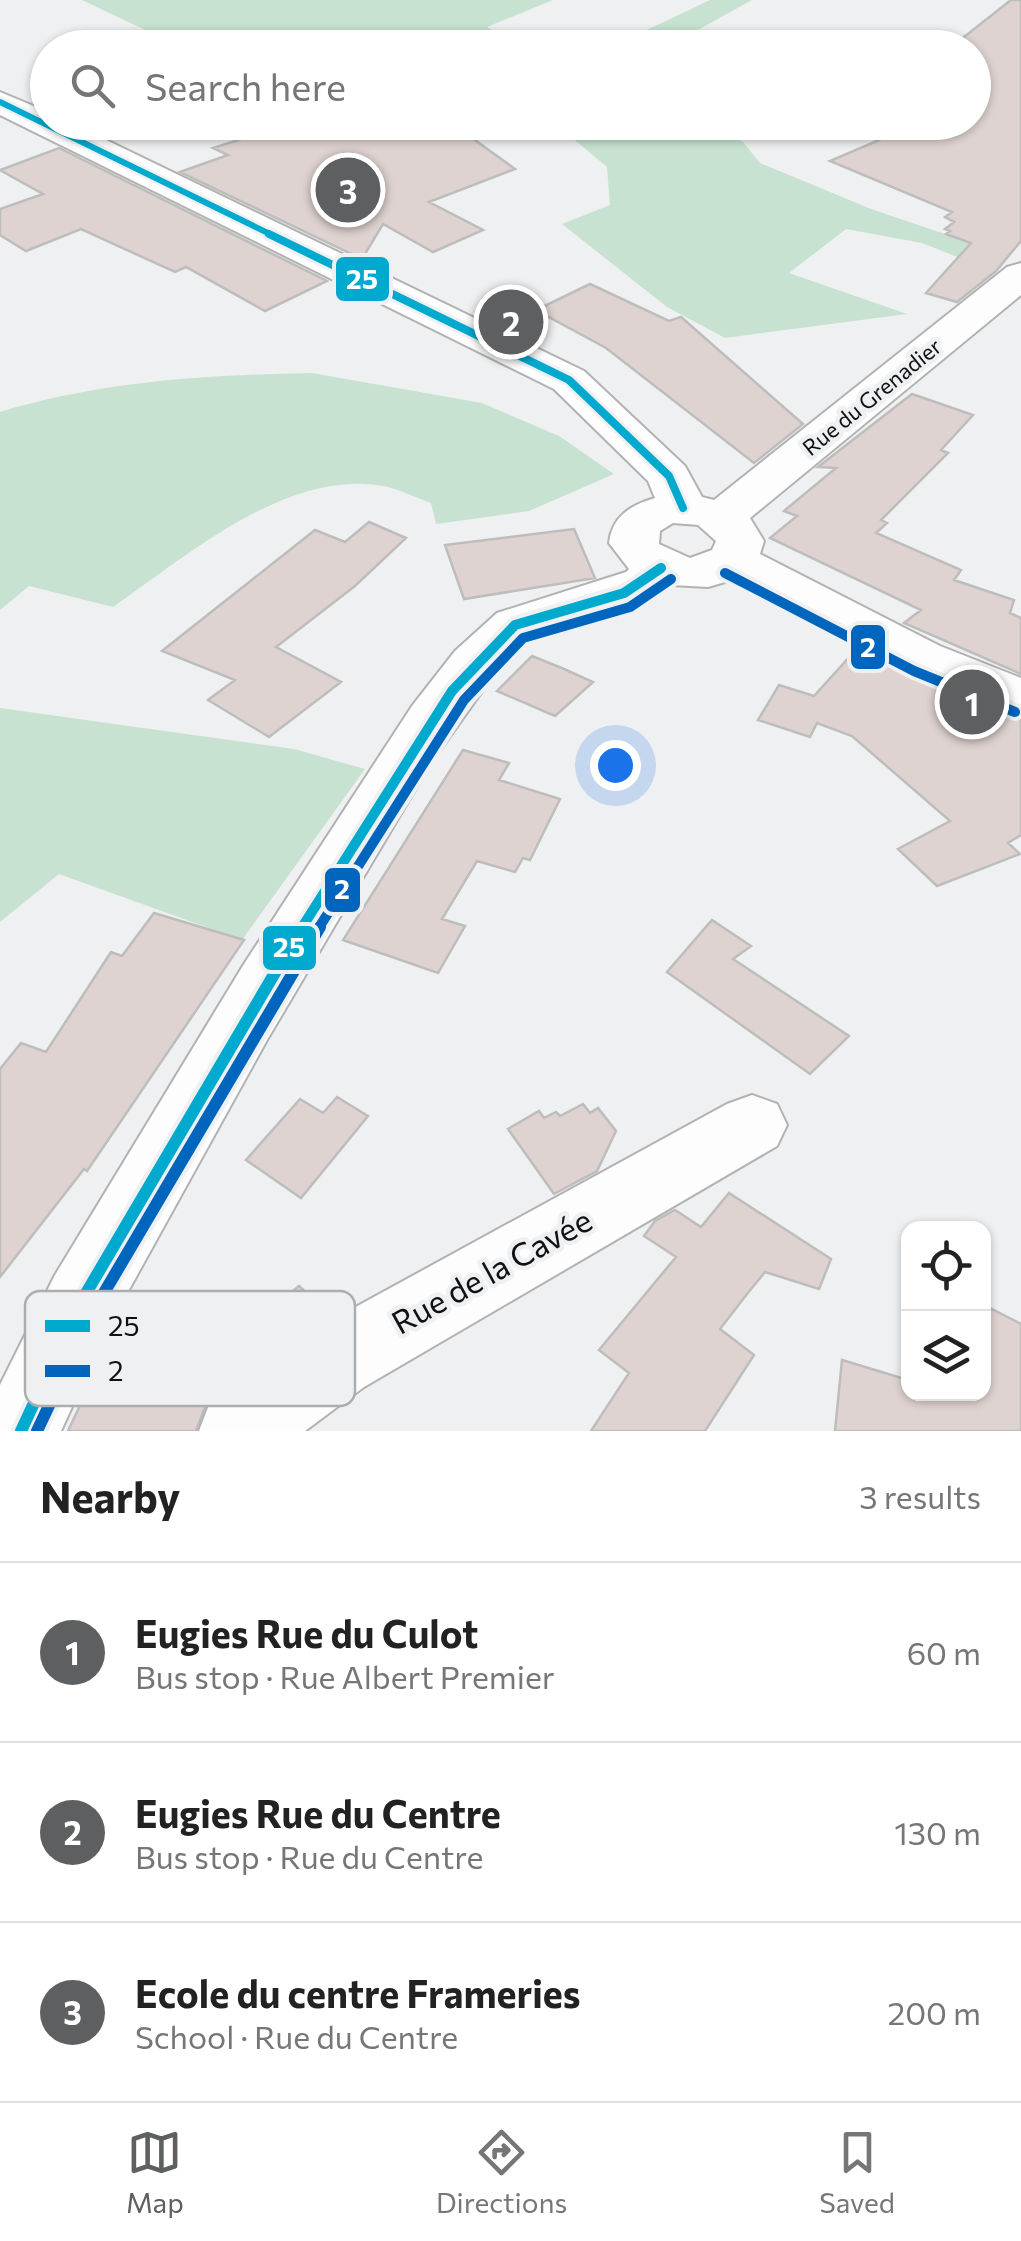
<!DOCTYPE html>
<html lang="en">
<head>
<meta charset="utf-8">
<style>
  :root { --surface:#fff; --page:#f2f2f2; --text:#222; --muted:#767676; --line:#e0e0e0; --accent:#5e5f60 }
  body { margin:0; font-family:Commissioner,sans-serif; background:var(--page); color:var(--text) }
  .controls { position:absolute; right:30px; bottom:30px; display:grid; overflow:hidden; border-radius:20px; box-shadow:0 2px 8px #0004 }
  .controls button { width:90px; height:90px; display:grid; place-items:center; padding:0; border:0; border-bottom:2px solid var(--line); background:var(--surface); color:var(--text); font:50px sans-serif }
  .you { position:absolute; left:615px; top:765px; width:35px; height:35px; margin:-25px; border:8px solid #fff; border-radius:50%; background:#1a73e8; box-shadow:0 0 0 15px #1a73e833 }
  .badge { display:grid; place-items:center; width:65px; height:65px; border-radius:50%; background:var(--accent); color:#fff; font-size:32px; font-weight:700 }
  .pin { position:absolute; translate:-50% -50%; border:5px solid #fff; box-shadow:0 2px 10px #0006 }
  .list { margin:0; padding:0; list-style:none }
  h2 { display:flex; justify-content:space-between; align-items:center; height:130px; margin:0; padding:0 40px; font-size:42px }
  h2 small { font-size:32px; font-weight:400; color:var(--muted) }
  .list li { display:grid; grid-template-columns:65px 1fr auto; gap:30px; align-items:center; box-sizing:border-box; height:180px; padding:0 40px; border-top:2px solid var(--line) }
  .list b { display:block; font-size:38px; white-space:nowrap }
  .list p { margin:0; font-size:32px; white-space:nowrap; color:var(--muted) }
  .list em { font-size:32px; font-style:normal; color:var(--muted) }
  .icon { flex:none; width:55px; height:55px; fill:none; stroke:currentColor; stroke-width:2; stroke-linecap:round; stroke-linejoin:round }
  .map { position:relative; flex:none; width:1021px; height:1431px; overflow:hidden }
  .search { position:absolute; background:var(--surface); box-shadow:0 2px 8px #0004; left:30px; right:30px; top:30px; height:110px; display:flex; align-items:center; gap:25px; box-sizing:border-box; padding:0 35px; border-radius:55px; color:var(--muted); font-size:38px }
  .sheet { height:670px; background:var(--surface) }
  nav { display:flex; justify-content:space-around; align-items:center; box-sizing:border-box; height:140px; border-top:2px solid var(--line); background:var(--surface); font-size:28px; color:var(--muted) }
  nav a { display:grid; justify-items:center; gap:5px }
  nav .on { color:var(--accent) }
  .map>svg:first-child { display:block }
</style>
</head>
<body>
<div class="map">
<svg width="1021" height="1431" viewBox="0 0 1021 1431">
  <rect width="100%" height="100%" fill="#eff0f1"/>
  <!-- green -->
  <path fill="#c7e2d0" d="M82,0H553L487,27L522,48L181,47Z
    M710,0H752L667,47H611Z
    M536,123H699L743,142L760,163L871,209L1004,254L995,272L922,243L846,229L789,273L907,314L725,338L667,307L562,224L610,205L607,167L576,141Z
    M312,373L482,403L559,436L614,474L529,511L436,524L431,503C417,498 403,491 388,487C291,465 187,556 113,607L29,586L0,610V412C102,381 206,375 312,373Z
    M0,708L294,749L365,769L242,940L59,874L0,922Z"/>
  <!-- building -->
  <path fill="#dfd3d1" stroke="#bebdbd" stroke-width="2.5" d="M1011,0H1021V241L996,271L957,302L926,293L971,243L946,234L950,231L945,229L954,222L945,217L952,212L830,161L921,122H974V48L955,44Z
    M324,122H450L515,169L429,202L483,230L433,252L383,224L362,259L180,172L228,155L213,148L280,127L292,134Z
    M59,148L327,281L265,311L186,267L175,272L81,229L26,251L0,235V209L43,194L0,170Z
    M590,284L669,321L681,317L803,424L754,463L606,348L536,310Z
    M912,394L973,415L941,450L948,453L881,520L887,523L876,533L961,570L954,580L1014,600L1010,613L1021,618V674L904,623L921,610L770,538L797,516L784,511L836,468L818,467Z
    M369,522L406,538L355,586L276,647L341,682L269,737L208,700L235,680L162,651L315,530L345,542Z
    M574,529L595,578L464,599L445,545Z
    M853,653L1021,719V835L1008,843L1020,854L937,886L898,849L950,821L852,736L817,723L810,737L758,720L779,685L814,696Z
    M532,656L564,669L593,682L555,716L497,691Z
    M463,750L509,763L499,780L560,799L530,860L523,858L515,872L477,861L442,919L465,926L438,973L343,940Z
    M154,913L244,940L87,1171L84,1169L0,1277V1069L21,1043L46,1052L111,952L122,956Z
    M712,920L751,946L733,959L849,1036L810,1074L667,972Z
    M337,1097L368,1116L301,1198L246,1160L300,1099L323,1113Z
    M583,1104L590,1113L598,1108L616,1131L597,1171L554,1194L508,1129L539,1111L544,1118L556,1112L560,1116Z
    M729,1193L831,1259L819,1289L765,1272L747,1294L720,1329L754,1355L705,1431H591L629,1373L599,1350L676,1257L644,1236L655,1221L675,1210L701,1227Z
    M299,1286L331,1316L208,1399L196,1431H68L130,1299L233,1340Z
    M984,1305L1021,1324V1431H835L842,1360L908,1380V1394H984Z"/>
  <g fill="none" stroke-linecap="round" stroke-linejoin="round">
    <!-- minor casing -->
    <g stroke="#b2b2b3" stroke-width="4">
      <path id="minor" d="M0,92L48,112V122H69L584,371L685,466L702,497L714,500L1007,267L1021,263V295L750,518L764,541L760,554L940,646L1021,678V716L902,670L732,580L708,587L671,585L642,604L554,627L515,651L493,676L431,763L267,1040L109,1326L61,1431H0V1385L55,1275L244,964L412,706L455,651L497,613L626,572L629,569L609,543C612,516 631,505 655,498L648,481L554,389L0,115ZM673,523L698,525L716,541L712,550L690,558L659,544L660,531Z
        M752,1095L777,1104L787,1125L777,1146L364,1387L305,1431H199L210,1402L308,1333L727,1104Z"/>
    </g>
    <!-- minor -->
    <use href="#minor" fill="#fdfdfd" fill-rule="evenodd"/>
    <!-- bus-1-far3 casing -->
    <g stroke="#eef0f2" stroke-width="11">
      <path id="bus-1-far3" d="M0,102L274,236"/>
    </g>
    <!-- bus-1-far2 casing -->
    <g stroke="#eef0f2" stroke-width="14">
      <path id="bus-1-far2" d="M269,234L569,380L669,476L683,508"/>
    </g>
    <!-- bus-1-far1 casing -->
    <g stroke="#eef0f2" stroke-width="18">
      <path id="bus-1-far1" d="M301,929L452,691L515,625L624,593L661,568"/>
    </g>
    <!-- bus-1 casing -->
    <g stroke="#eef0f2" stroke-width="20">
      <path id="bus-1" d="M21,1431L82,1300L302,927"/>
    </g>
    <!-- bus-2-far1 casing -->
    <g stroke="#eef0f2" stroke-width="18">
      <path id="bus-2-far1" d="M725,573L914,671L1015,712
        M318,929L464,700L523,638L630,607L671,579"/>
    </g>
    <!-- bus-2 casing -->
    <g stroke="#eef0f2" stroke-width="20">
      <path id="bus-2" d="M37,1431L95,1308L320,927"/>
    </g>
    <!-- bus-1-far3 -->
    <use href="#bus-1-far3" stroke="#00a9ce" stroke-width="6"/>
    <!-- bus-1-far2 -->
    <use href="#bus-1-far2" stroke="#00a9ce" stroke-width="8"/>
    <!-- bus-1-far1 -->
    <use href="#bus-1-far1" stroke="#00a9ce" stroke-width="10"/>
    <!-- bus-1 -->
    <use href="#bus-1" stroke="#00a9ce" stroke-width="12"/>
    <!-- bus-2-far1 -->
    <use href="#bus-2-far1" stroke="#0065bd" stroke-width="10"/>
    <!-- bus-2 -->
    <use href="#bus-2" stroke="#0065bd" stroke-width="12"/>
  </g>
  <g text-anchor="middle" stroke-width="9" stroke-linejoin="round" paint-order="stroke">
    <!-- far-street labels -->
    <g font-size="22" fill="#101112" stroke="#eef0f2">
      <text transform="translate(872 397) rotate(-39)" y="8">Rue du Grenadier</text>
    </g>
    <!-- near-street labels -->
    <g font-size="32" fill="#101112" stroke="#eef0f2">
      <text transform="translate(492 1272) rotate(-29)" y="11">Rue de la Cavée</text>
    </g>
  </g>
  <!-- legend -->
  <rect x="25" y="1291" width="330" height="115" rx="15" fill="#eef0f2" stroke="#abadaf" stroke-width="2.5"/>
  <rect x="45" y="1320" width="45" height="12" fill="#00a9ce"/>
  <rect x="45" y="1365" width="45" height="12" fill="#0065bd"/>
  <g font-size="28" fill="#101112">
    <text x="108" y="1336">25</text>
    <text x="108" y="1381">2</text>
  </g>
  <g stroke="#eef0f2" stroke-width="4">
    <rect x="334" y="255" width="57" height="48" rx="10" fill="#00a9ce"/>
    <rect x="849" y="623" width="38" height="48" rx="10" fill="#0065bd"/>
    <rect x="323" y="866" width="39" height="48" rx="10" fill="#0065bd"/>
    <rect x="261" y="924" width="57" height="48" rx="10" fill="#00a9ce"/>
  </g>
  <g font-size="28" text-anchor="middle" font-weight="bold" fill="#fff">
    <text x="362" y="289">25</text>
    <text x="868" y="657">2</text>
    <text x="342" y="899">2</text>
    <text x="289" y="957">25</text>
  </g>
</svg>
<div class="controls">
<button><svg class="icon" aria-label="locate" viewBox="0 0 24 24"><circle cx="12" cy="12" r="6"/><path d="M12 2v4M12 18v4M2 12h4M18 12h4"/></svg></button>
<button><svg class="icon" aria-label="layers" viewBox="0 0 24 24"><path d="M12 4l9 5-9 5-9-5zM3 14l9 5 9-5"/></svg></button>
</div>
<div class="you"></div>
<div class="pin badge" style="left:972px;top:702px">1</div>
<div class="pin badge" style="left:511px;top:322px">2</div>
<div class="pin badge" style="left:348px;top:190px">3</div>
<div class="search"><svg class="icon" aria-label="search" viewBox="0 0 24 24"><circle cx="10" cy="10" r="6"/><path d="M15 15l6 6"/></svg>Search here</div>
</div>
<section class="sheet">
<h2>Nearby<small>3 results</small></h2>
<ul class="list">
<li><span class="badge">1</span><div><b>Eugies Rue du Culot</b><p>Bus stop · Rue Albert Premier</p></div><em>60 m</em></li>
<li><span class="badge">2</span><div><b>Eugies Rue du Centre</b><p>Bus stop · Rue du Centre</p></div><em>130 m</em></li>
<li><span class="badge">3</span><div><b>Ecole du centre Frameries</b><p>School · Rue du Centre</p></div><em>200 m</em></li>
</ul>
</section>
<nav>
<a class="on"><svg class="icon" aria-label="map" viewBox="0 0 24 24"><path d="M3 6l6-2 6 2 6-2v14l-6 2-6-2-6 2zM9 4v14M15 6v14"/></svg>Map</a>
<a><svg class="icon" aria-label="directions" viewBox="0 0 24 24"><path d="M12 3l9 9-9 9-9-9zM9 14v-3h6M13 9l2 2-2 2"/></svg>Directions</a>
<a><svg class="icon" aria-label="saved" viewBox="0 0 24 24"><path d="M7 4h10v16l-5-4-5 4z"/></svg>Saved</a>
</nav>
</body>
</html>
